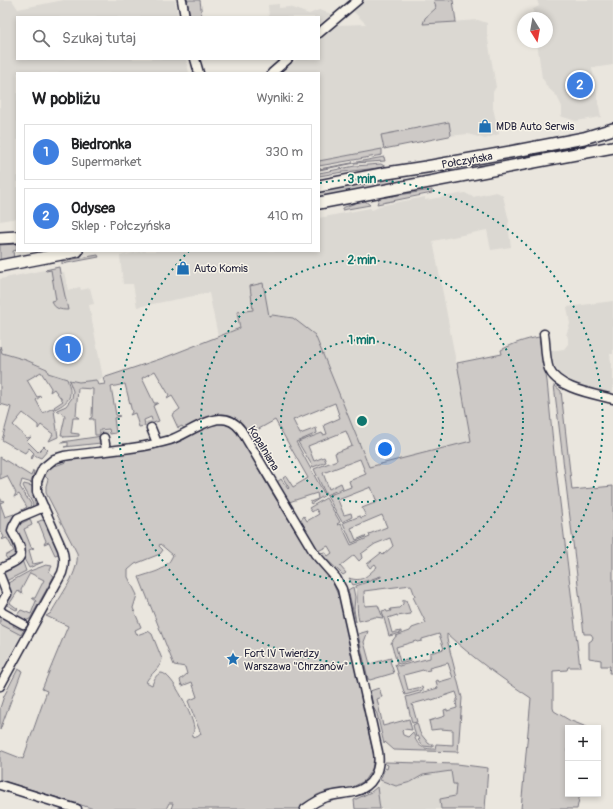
<!DOCTYPE html>
<html lang="pl">
<head>
<meta charset="utf-8">
<style>
  :root { --surface:#fff; --page:#f6f6f6; --text:#202124; --muted:#757577; --line:#e0e0e0; --accent:#ea580c }
  body { margin:0; font-family:Pangolin,sans-serif; background:var(--page); color:var(--text) }
  .controls { position:absolute; right:12px; bottom:12px; display:grid; overflow:hidden; border-radius:0px; box-shadow:0 2px 6px #0003 }
  .controls button { width:36px; height:36px; display:grid; place-items:center; padding:0; border:0; border-bottom:1px solid var(--line); background:var(--surface); color:var(--text); font:20px sans-serif }
  .compass { position:absolute; left:517px; top:12px; width:36px; height:36px; border-radius:50%; background:var(--surface); box-shadow:0 2px 6px #0003; rotate:169deg }
  .you { position:absolute; left:385px; top:449px; width:14px; height:14px; margin:-10px; border:3px solid #fff; border-radius:50%; background:#1a73e8; box-shadow:0 0 0 6px #1a73e833 }
  .badge { display:grid; place-items:center; width:26px; height:26px; border-radius:50%; background:var(--accent); color:#fff; font-size:13px; font-weight:700 }
  .pin { position:absolute; translate:-50% -50%; border:2px solid #fff; box-shadow:0 1px 4px #0006 }
  .list { margin:0; padding:0; list-style:none }
  h2 { display:flex; justify-content:space-between; align-items:center; height:52px; margin:0; padding:0 16px; font-size:17px }
  h2 small { font-size:13px; font-weight:400; color:var(--muted) }
  .list li { display:grid; grid-template-columns:26px 1fr auto; gap:12px; align-items:center; box-sizing:border-box; height:56px; margin:0 8px 8px; padding:0 8px; border:1px solid var(--line); border-radius:0px }
  .list b { display:block; font-size:15px; white-space:nowrap }
  .list p { margin:0; font-size:13px; white-space:nowrap; color:var(--muted) }
  .list em { font-size:13px; font-style:normal; color:var(--muted) }
  .icon { flex:none; width:22px; height:22px; fill:none; stroke:currentColor; stroke-width:2; stroke-linecap:round; stroke-linejoin:round }
  .map { position:relative; flex:none; width:613px; height:809px; overflow:hidden }
  .search { position:absolute; background:var(--surface); box-shadow:0 2px 6px #0003; left:16px; top:16px; width:304px; height:44px; display:flex; align-items:center; gap:10px; box-sizing:border-box; padding:0 14px; border-radius:0px; color:var(--muted); font-size:15px }
  .panel { position:absolute; background:var(--surface); box-shadow:0 2px 6px #0003; left:16px; top:72px; width:304px; height:180px; border-radius:0px }
  .map>svg:first-child { display:block }
</style>
</head>
<body>
<div class="map">
<svg width="613" height="809" viewBox="0 0 613 809">
  <rect width="100%" height="100%" fill="#eae6de"/>
  <filter id="ink" filterUnits="userSpaceOnUse"><feTurbulence type="fractalNoise" baseFrequency=".025" numOctaves="2"/><feDisplacementMap in="SourceGraphic" scale="8" xChannelSelector="R" yChannelSelector="G"/><feConvolveMatrix kernelMatrix="1 2 1 2 8 2 1 2 1" color-interpolation-filters="sRGB"/></filter>
  <g filter="url(#ink)">
    <!-- built -->
    <path fill="#dbd8d2" d="M0,0H12L18,9L64,0H175L178,17H17V59H186L189,73H17V218L0,221Z
      M364,0H434L436,8L425,18L423,24L478,20L487,23V34L496,87L493,92V108L499,134L485,139L468,134L449,136L319,161V73H280L297,59H319V40L337,25L366,24L353,11L357,6Z
      M537,0H613V65L592,68L601,117L576,121L560,116L562,115V107L557,96L546,86L545,82L542,78L537,42H547V18H534L533,9L539,6Z
      M279,4V8L289,7L309,14L319,10L332,14L319,24V17H269L268,5Z
      M496,192L499,193L503,196L509,221L508,225L511,247L491,250L487,230L433,241L471,441L369,468L315,335L253,310L241,328L218,336L209,293L137,307L133,284H123L120,256L144,251H319V218L370,208L372,210L377,208L378,206L425,197V200L465,193L473,197Z
      M59,267L60,273L64,272L68,290L80,287L81,290L90,288L94,304L89,305L103,378L99,380L79,382L69,380L48,373L47,368L26,360L1,352L0,346V279Z
      M613,301V354H610L613,381V395L575,383L560,374L551,361L550,351L564,349L568,344V338L567,335H566L570,324L567,307Z
      M0,620L22,633L0,673Z
      M451,771L453,784L456,783L455,796L440,799L441,809H380L377,789L381,781L396,786L411,782L422,775Z"/>
    <!-- green -->
    <path fill="#cdc9c6" stroke="#787680" fill-rule="evenodd" d="M187,0H200L202,17H190Z
      M434,0H453L456,22L423,24L425,18L436,8Z
      M449,122L451,135L449,136L384,149L381,135Z
      M382,149V155L319,166V161Z
      M384,157L385,161L355,163L319,170V169Z
      M381,164L386,167L343,172L319,176V173L355,166Z
      M394,177L395,183L319,197V192Z
      M432,190V193L377,204L379,198Z
      M364,200L370,205L342,210V208Z
      M17,244V250L13,251L14,259L0,261V245Z
      M98,255L99,257L62,264V261Z
      M59,267L60,273L68,310C60,310 55,309 51,301L56,300L51,270L46,271L45,270Z
      M263,283L269,316L272,315L293,318L315,335L369,467L471,441L457,363L502,354L501,350C515,343 523,340 539,337L547,381L554,453L580,667H568L567,670L553,671V708L554,711L569,720L589,728H568V794H580L577,809H521L531,698C501,678 473,658 447,634V639L462,698L458,752L394,750L385,742L384,744L377,714L373,707L370,691L379,688L382,697L377,699L383,726L409,719L412,730L404,729L402,731L403,735L408,737L413,732C417,746 421,749 435,749L436,744L453,745V730L440,729L431,730L429,721L445,716L444,710L447,709V711L457,708L456,702H457V699L458,698L456,692L432,700L431,699L412,704L417,722L412,723L406,697L438,688L436,681L438,680L439,682L453,678L448,663L429,668L430,670L424,671L423,670L404,675L408,690L422,687L423,690L405,695L395,664L399,666L430,658V653L444,649L439,634L422,639V641L417,642L416,641L396,647L400,662L410,659L411,661L400,664L397,663L391,643L396,636L410,631L412,628L426,623L413,597L415,596L411,585L364,591L365,606L378,605L383,618L375,617L359,621C356,609 358,598 356,586L381,577V576L353,585L349,578C363,583 367,575 377,567L375,564L370,568L367,564L381,553L383,555L393,546L390,538L375,544L361,554L362,558L359,561L354,555L340,566L346,573L343,575L320,553L325,552L328,556L332,553L328,546L318,551L300,521L304,516L307,521L319,514L316,509L312,512L309,508L326,498L340,522L337,524L338,525L341,524L351,545L370,537L369,534L387,527L382,515L351,528L356,540L365,536L366,537L352,543L343,523L360,516L361,518L366,516L362,508L377,502L371,487L338,500L344,515L351,513L352,517L342,522L327,496L351,487L349,481L366,474L360,459L323,473L329,489L341,483L343,488L326,495L314,469L337,460L335,453L352,446L346,431L308,446L314,461L324,457L326,462L313,467L298,442L322,433L323,435L327,434L324,425L340,418L335,403L293,420L300,434L316,428L317,433L296,442L325,495L311,504L310,502L318,499L317,493L289,502L277,482L281,479L288,489L289,488L283,478L286,476L293,487L308,478L275,420L257,430V431L253,433L266,456L262,457C236,413 234,401 185,430L182,426L178,428L172,415L180,409L172,396L167,399L169,395L155,371L142,378L154,403H158L153,406L159,421L153,423L151,417L144,420L145,426L139,427L135,413L130,415L132,412L125,384L111,387L116,415L120,416L114,418L116,433L110,434L109,429L100,430V435H95L94,419H89L92,417L93,389L78,388L76,416L79,418H73L71,433L79,434V436L64,437L63,435H61L65,417L64,415L57,410L66,406L72,398L73,391L69,380L79,382L96,380L98,385L105,384L103,378L166,357L240,328L237,312L253,310L250,286Z
      M0,346L2,353L26,360L47,369L48,373L67,379C73,395 71,401 55,409L54,407L63,401L54,389L50,392L51,388L41,372L27,380L37,397L41,396L36,400L43,413L53,408L54,410L58,437L49,441L53,434L41,425L38,429V425L23,413L13,425L27,438L31,437L27,441L38,452L44,446L48,450L41,458L34,455L32,459L31,458L34,453L29,448L25,453L2,440L11,407L0,404Z
      M554,385L561,391L572,490L613,486V673H609L610,666H601V660L589,658V642L592,640L593,637L591,634H584Z
      M219,423L232,426L238,432L271,491L315,562L332,581L341,602L373,752L374,758L372,769L364,781L351,788L327,791L317,795L299,809H171L173,803H169L166,809H94L0,780V750L23,759L47,691L42,689L68,626L46,616L51,613C60,596 80,572 77,553L46,493V486L48,479L44,475L46,470L53,463L55,466L66,462L65,458H68L75,460L102,454L156,448L177,442L185,439L189,433ZM160,544L173,555C165,572 156,571 139,577L174,665L185,667L187,674L180,680L182,686L192,682L197,697L188,701L201,734L197,737L192,736C192,735 194,731 194,730C195,720 172,672 161,673C156,674 154,680 152,685L146,682C150,674 161,668 162,659L152,634L148,631L137,635L135,630L141,627L133,608L137,595L128,577V570L135,564L160,554L163,550L159,546Z
      M102,436L101,443L64,447L68,446V442L62,443V442Z
      M0,457L31,476L33,471H34L32,483L22,480L20,487L31,504L30,507L20,512V511L27,507L19,494L14,497L16,493L7,476L0,479Z
      M24,484L32,486L36,508L31,509L33,504L23,486Z
      M0,498L1,500L5,501L0,503L5,517L14,514L15,515L10,525L18,549L16,556L8,560L5,556L14,551L7,538L1,540L4,537L0,530Z
      M30,519L32,525L24,529L31,547L34,548L29,550L33,564L43,562L29,568L23,557L16,530L18,525Z
      M42,520L45,521L58,548L59,554L55,555L49,542L44,544L46,541L39,523L37,522Z
      M22,560L26,571L6,581L2,575L3,570Z
      M46,565L52,566L49,572L54,576L30,619L25,621L16,616L21,610L31,614L36,601L32,598H35L44,580L30,573L21,590L22,594L18,591L10,603L18,609L16,610L5,604C15,594 8,594 8,583L30,571Z
      M353,587L355,597L354,609L356,622L348,590Z
      M403,600H406L411,614L397,616V615L388,618L392,633L401,631V633L389,636L382,611L386,610L387,612L391,611L390,609L399,608L403,604Z
      M0,614L15,622L13,626L22,630L25,626H26L21,635L0,624Z
      M368,631L364,642L370,664L391,658L390,661L394,673L370,680L368,679L358,634Z
      M18,669L22,671L0,730V708L4,696Z
      M417,723L420,733L429,744H433V747L423,746L418,740L420,739L418,736L416,737L413,725Z
      M385,762L457,764L488,768L485,809H441L440,799L455,796L456,784H453L451,771L423,775L411,782L396,786L380,780L385,768L387,769L388,765L385,764Z
      M377,787L380,809H355L354,800L371,792Z"/>
    <g fill="none" stroke-linecap="round" stroke-linejoin="round">
      <!-- street-tunnel -->
      <path stroke="#c2bfbd" stroke-width="8" stroke-dasharray="8 4" stroke-linecap="butt" d="M149,421L151,428
        M104,431V438"/>
      <!-- street casing -->
      <g stroke="#22223b" stroke-width="11">
        <path id="street" d="M182,0L185,17
          M319,33L358,0
          M195,59L199,73
          M272,73L288,59
          M544,334C546,345 545,359 549,369C558,389 594,394 613,399
          M151,428L157,443
          M104,438L106,450
          M0,569C5,566 12,564 17,560C26,553 16,539 12,531L13,527L18,518L44,507
          M0,576L7,594L0,606
          M0,610L3,613L23,624
          M0,686L62,573C65,564 65,558 62,549L37,492V481L43,468L54,459L64,456C99,451 136,450 170,440C185,435 204,420 220,419C229,419 236,423 241,430L315,554L336,578L342,589L378,752C381,770 373,787 354,792C345,794 335,794 327,797C319,799 312,804 305,809
          M0,785L77,809"/>
      </g>
      <!-- secondary casing -->
      <g stroke="#22223b" stroke-width="14">
        <path id="secondary" d="M319,186L387,173L426,167L521,150L584,138L613,129
          M319,203L613,147
          M0,238L17,237
          M0,266L77,251"/>
      </g>
      <!-- street -->
      <use href="#street" stroke="#f7f3e8" stroke-width="8"/>
      <!-- secondary -->
      <use href="#secondary" stroke="#f7f3e8" stroke-width="11"/>
    </g>
  </g>
  <!-- distance rings -->
  <g fill="none" stroke="#0f766e" stroke-width="2" stroke-dasharray="2 4">
    <circle cx="362" cy="421" r="81"/>
    <circle cx="362" cy="421" r="161"/>
    <path d="M320 183A242 242 0 1 1 189 251"/>
  </g>
  <!-- icons -->
  <defs>
    <g id="shop-bare" transform="scale(1.08)"><path d="M-5-2.5h2.3a2.7 3.5 0 0 1 5.4 0H5L5.5 6h-11ZM-1.5-2.5h3a1.5 2.3 0 0 0-3 0Z" fill="#1f6fb2" stroke="#f7f3e8" stroke-width="2.5" paint-order="stroke"/></g>
    <g id="sight-bare" transform="scale(1.08)"><path d="M0-6L1.8-2.2L6-1.7L2.9 1.2L3.7 5.4L0 3.3L-3.7 5.4L-2.9 1.2L-6-1.7L-1.8-2.2Z" fill="#1f6fb2" stroke="#f7f3e8" stroke-width="2.5" paint-order="stroke"/></g>
  </defs>
  <g fill-rule="evenodd">
    <use href="#shop-bare" x="485" y="126"/>
    <use href="#shop-bare" x="183" y="268"/>
    <use href="#sight-bare" x="233" y="659"/>
  </g>
  <g text-anchor="middle" stroke-width="3" stroke-linejoin="round" paint-order="stroke">
    <!-- poi labels -->
    <g font-size="11" fill="#22223b" stroke="#f7f3e8" text-anchor="start">
      <text x="496" y="130">MDB Auto Serwis</text>
      <text x="194" y="272">Auto Komis</text>
      <text x="244" y="657">Fort IV Twierdzy<tspan x="244" dy="13">Warszawa "Chrzanów"</tspan></text>
    </g>
    <!-- street labels -->
    <g font-size="11" fill="#22223b" stroke="#f7f3e8">
      <text transform="translate(467 160) rotate(-10)" y="4">Połczyńska</text>
      <text transform="translate(264 448) rotate(59)" y="4">Kopalniana</text>
    </g>
  </g>
  <circle cx="362" cy="421" r="6" fill="#0f766e" stroke="#f7f3e8" stroke-width="2"/>
  <g font-size="12" text-anchor="middle" font-weight="bold" fill="#0f766e" stroke="#f7f3e8" stroke-width="3" stroke-linejoin="round" paint-order="stroke">
    <text x="362" y="183">3 min</text>
    <text x="362" y="264">2 min</text>
    <text x="362" y="344">1 min</text>
  </g>
</svg>
<div class="controls">
<button>+</button>
<button>−</button>
</div>
<svg class="compass" viewBox="-18 -18 36 36"><path d="M0-13l5 13h-10z" fill="#e53935"/><path d="M0 13l5-13h-10z" fill="#757577"/></svg>
<div class="you"></div>
<div class="pin badge" style="left:68px;top:349px;background:#3f7fe0">1</div>
<div class="pin badge" style="left:580px;top:85px;background:#3f7fe0">2</div>
<div class="search"><svg class="icon" aria-label="search" viewBox="0 0 24 24"><circle cx="10" cy="10" r="6"/><path d="M15 15l6 6"/></svg>Szukaj tutaj</div>
<section class="panel">
<h2>W pobliżu<small>Wyniki: 2</small></h2>
<ul class="list">
<li><span class="badge" style="background:#3f7fe0">1</span><div><b>Biedronka</b><p>Supermarket</p></div><em>330 m</em></li>
<li><span class="badge" style="background:#3f7fe0">2</span><div><b>Odysea</b><p>Sklep · Połczyńska</p></div><em>410 m</em></li>
</ul>
</section>
</div>
</body>
</html>
